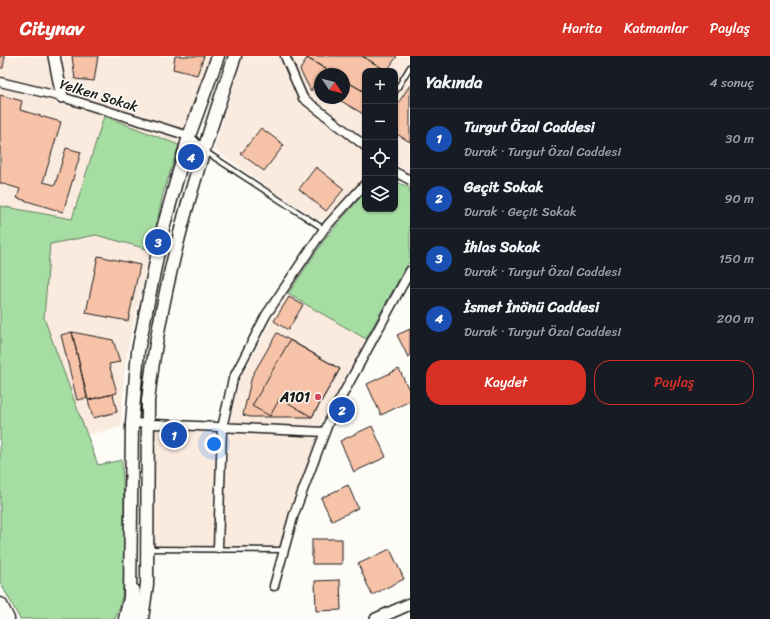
<!DOCTYPE html>
<html lang="tr">
<head>
<meta charset="utf-8">
<style>
  :root { --surface:#171b24; --page:#242831; --text:#f1f3f6; --muted:#9ea1a6; --line:#363941; --accent:#d93025 }
  body { margin:0; font-family:Sriracha,sans-serif; background:var(--page); color:var(--text) }
  .controls { position:absolute; right:12px; top:12px; display:grid; overflow:hidden; border-radius:8px; box-shadow:0 1px 3px #0004 }
  .controls button { width:36px; height:36px; display:grid; place-items:center; padding:0; border:0; border-bottom:1px solid var(--line); background:var(--surface); color:var(--text); font:20px sans-serif }
  .compass { position:absolute; left:314px; top:12px; width:36px; height:36px; border-radius:50%; background:var(--surface); box-shadow:0 1px 3px #0004; rotate:125deg }
  .you { position:absolute; left:214px; top:388px; width:14px; height:14px; margin:-10px; border:3px solid #fff; border-radius:50%; background:#1a73e8; box-shadow:0 0 0 6px #1a73e833 }
  .badge { display:grid; place-items:center; width:26px; height:26px; border-radius:50%; background:var(--accent); color:#fff; font-size:13px; font-weight:700 }
  .pin { position:absolute; translate:-50% -50%; border:2px solid #fff; box-shadow:0 1px 4px #0006 }
  .list { margin:0; padding:0; list-style:none }
  h2 { display:flex; justify-content:space-between; align-items:center; height:52px; margin:0; padding:0 16px; font-size:17px }
  h2 small { font-size:13px; font-weight:400; color:var(--muted) }
  .list li { display:grid; grid-template-columns:26px 1fr auto; gap:12px; align-items:center; box-sizing:border-box; height:60px; padding:0 16px; border-top:1px solid var(--line) }
  .list b { display:block; font-size:15px; white-space:nowrap }
  .list p { margin:0; font-size:13px; white-space:nowrap; color:var(--muted) }
  .list em { font-size:13px; font-style:normal; color:var(--muted) }
  .actions { display:flex; gap:8px; padding:12px 16px }
  .actions a { flex:1; padding:9px 0; border:1px solid var(--accent); border-radius:16px; text-align:center; font-size:14px; color:var(--accent) }
  .actions .main { background:var(--accent); color:#fff }
  .icon { flex:none; width:22px; height:22px; fill:none; stroke:currentColor; stroke-width:2; stroke-linecap:round; stroke-linejoin:round }
  .map { position:relative; flex:none; width:410px; height:563px; overflow:hidden }
  header { display:flex; align-items:center; gap:24px; box-sizing:border-box; height:56px; padding:0 20px; background:var(--accent); color:#fff }
  header strong { font-size:19px }
  nav { display:flex; gap:22px; margin-inline-start:auto; font-size:14px }
  main { display:flex }
  aside { flex:1; background:var(--surface) }
  .map>svg:first-child { display:block }
</style>
</head>
<body>
<header>
<strong>Citynav</strong>
<nav><a>Harita</a><a>Katmanlar</a><a>Paylaş</a></nav>
</header>
<main>
<div class="map">
<svg width="410" height="563" viewBox="0 0 410 563">
  <rect width="100%" height="100%" fill="#fdfcf7"/>
  <filter id="ink" filterUnits="userSpaceOnUse"><feTurbulence type="fractalNoise" baseFrequency=".025" numOctaves="2"/><feDisplacementMap in="SourceGraphic" scale="8" xChannelSelector="R" yChannelSelector="G"/><feConvolveMatrix kernelMatrix="1 2 1 2 8 2 1 2 1" color-interpolation-filters="sRGB"/></filter>
  <g filter="url(#ink)">
    <!-- built -->
    <path fill="#fbebdf" fill-rule="evenodd" d="M0,0H211L179,89L104,60L72,163L0,150Z
      M242,0H410V118L395,108V15H365V121L327,164H318L263,128L214,93ZM320,18H344V42H320Z
      M395,125L410,132V204L321,366L284,496L154,490L152,373L181,368H229L239,325L275,258L327,180L365,136V153H395Z
      M96,179L151,194L130,282L125,312L121,371L87,379L44,262L50,187Z"/>
    <!-- green -->
    <path fill="#a6dda2" stroke="#617c5f" d="M104,60L179,89L163,138L151,194L96,179L50,188L44,262L98,409L122,404C123,441 132,532 115,563H20L0,526V150L72,163Z
      M395,125L410,132V204L366,283L288,238L327,180L365,136V153H395Z"/>
    <!-- building -->
    <path fill="#f7c3a8" stroke="#1c1c1c" d="M0,0H5L3,12H0Z
      M72,0H98L94,25L75,23Z
      M175,0H204L197,19L173,13Z
      M308,0H362L387,15H365V36L344,24V18H335L307,2Z
      M362,0H397L387,15Z
      M307,2L332,17L320,18V33L314,29L311,35L300,14Z
      M344,24L365,36V59L336,42H344Z
      M410,29V86L395,77V52Z
      M0,39L22,45L20,54L61,66L43,126L55,129L66,92L81,96L63,156L17,142L20,133L0,127Z
      M261,72L284,89L264,115L241,98Z
      M316,111L344,133L326,155L299,133Z
      M98,200L140,209L128,265L86,257Z
      M289,241L303,249L288,274L274,265Z
      M410,273V300L408,301L397,279Z
      M72,276L113,284L120,306L109,308L117,337L88,344Z
      M72,276L87,342L77,344L61,279Z
      M277,277L340,313L312,361H250L243,359L252,320Z
      M290,284L340,313L312,361L280,342L270,360L252,350Z
      M399,313L410,336V345L381,359L367,328Z
      M113,338L117,356L93,362L88,344Z
      M372,370L386,401L354,416L340,385Z
      M348,429L358,452L332,465L321,442Z
      M312,483H342V508H312Z
      M390,493L404,523L372,539L358,508Z
      M340,524L341,554L316,555L315,525Z"/>
    <g fill="none" stroke-linecap="round" stroke-linejoin="round">
      <!-- lane casing -->
      <g stroke="#1c1c1c" stroke-width="7">
        <path id="lane" d="M395,36L410,11
          M206,96L324,173
          M148,493L284,494"/>
      </g>
      <!-- street casing -->
      <g stroke="#1c1c1c" stroke-width="11">
        <path id="street" d="M285,0L303,42L365,90
          M0,26L62,41L189,80L203,94
          M395,116L410,124
          M132,367L325,376
          M218,492L222,372L233,323L266,259L324,173L365,128
          M274,530L294,458L331,360L410,215"/>
      </g>
      <!-- secondary casing -->
      <g stroke="#1c1c1c" stroke-width="14">
        <path id="secondary" d="M54,0L62,41
          M132,563L135,549L134,534
          M376,563L410,548"/>
      </g>
      <!-- primary casing -->
      <g stroke="#1c1c1c" stroke-width="15">
        <path id="primary" d="M125,563L130,542L132,367L138,295L162,176L189,80L218,0
          M142,563L147,528L148,345C161,227 196,112 235,0"/>
      </g>
      <!-- highway casing -->
      <g stroke="#1c1c1c" stroke-width="17">
        <path id="highway" d="M0,549L7,563"/>
      </g>
      <!-- lane -->
      <use href="#lane" stroke="#fdfcf7" stroke-width="4"/>
      <!-- street -->
      <use href="#street" stroke="#fdfcf7" stroke-width="8"/>
      <!-- secondary -->
      <use href="#secondary" stroke="#fdfcf7" stroke-width="11"/>
      <!-- primary -->
      <use href="#primary" stroke="#fdfcf7" stroke-width="12"/>
      <!-- highway -->
      <use href="#highway" stroke="#fdfcf7" stroke-width="14"/>
    </g>
  </g>
  <!-- markers -->
  <circle fill="#d1495b" stroke="#fdfcf7" stroke-width="1.5" cx="318" cy="341" r="4"/>
  <g text-anchor="middle" stroke-width="3" stroke-linejoin="round" paint-order="stroke">
    <!-- street labels -->
    <g font-size="14" fill="#1c1c1c" stroke="#fdfcf7">
      <text transform="translate(99 39) rotate(17)" y="5">Yelken Sokak</text>
    </g>
    <!-- poi labels -->
    <g font-size="14" font-weight="bold" fill="#1c1c1c" stroke="#fdfcf7" text-anchor="end">
      <text x="310" y="346">A101</text>
    </g>
  </g>
</svg>
<div class="controls">
<button>+</button>
<button>−</button>
<button><svg class="icon" aria-label="locate" viewBox="0 0 24 24"><circle cx="12" cy="12" r="6"/><path d="M12 2v4M12 18v4M2 12h4M18 12h4"/></svg></button>
<button><svg class="icon" aria-label="layers" viewBox="0 0 24 24"><path d="M12 4l9 5-9 5-9-5zM3 14l9 5 9-5"/></svg></button>
</div>
<svg class="compass" viewBox="-18 -18 36 36"><path d="M0-13l5 13h-10z" fill="#e53935"/><path d="M0 13l5-13h-10z" fill="#9ea1a6"/></svg>
<div class="you"></div>
<div class="pin badge" style="left:174px;top:379px;background:#1a4fb4">1</div>
<div class="pin badge" style="left:342px;top:354px;background:#1a4fb4">2</div>
<div class="pin badge" style="left:158px;top:186px;background:#1a4fb4">3</div>
<div class="pin badge" style="left:191px;top:101px;background:#1a4fb4">4</div>
</div>
<aside>
<h2>Yakında<small>4 sonuç</small></h2>
<ul class="list">
<li><span class="badge" style="background:#1a4fb4">1</span><div><b>Turgut Özal Caddesi</b><p>Durak · Turgut Özal Caddesi</p></div><em>30 m</em></li>
<li><span class="badge" style="background:#1a4fb4">2</span><div><b>Geçit Sokak</b><p>Durak · Geçit Sokak</p></div><em>90 m</em></li>
<li><span class="badge" style="background:#1a4fb4">3</span><div><b>İhlas Sokak</b><p>Durak · Turgut Özal Caddesi</p></div><em>150 m</em></li>
<li><span class="badge" style="background:#1a4fb4">4</span><div><b>İsmet İnönü Caddesi</b><p>Durak · Turgut Özal Caddesi</p></div><em>200 m</em></li>
</ul>
<div class="actions"><a class="main">Kaydet</a><a>Paylaş</a></div>
</aside>
</main>
</body>
</html>
